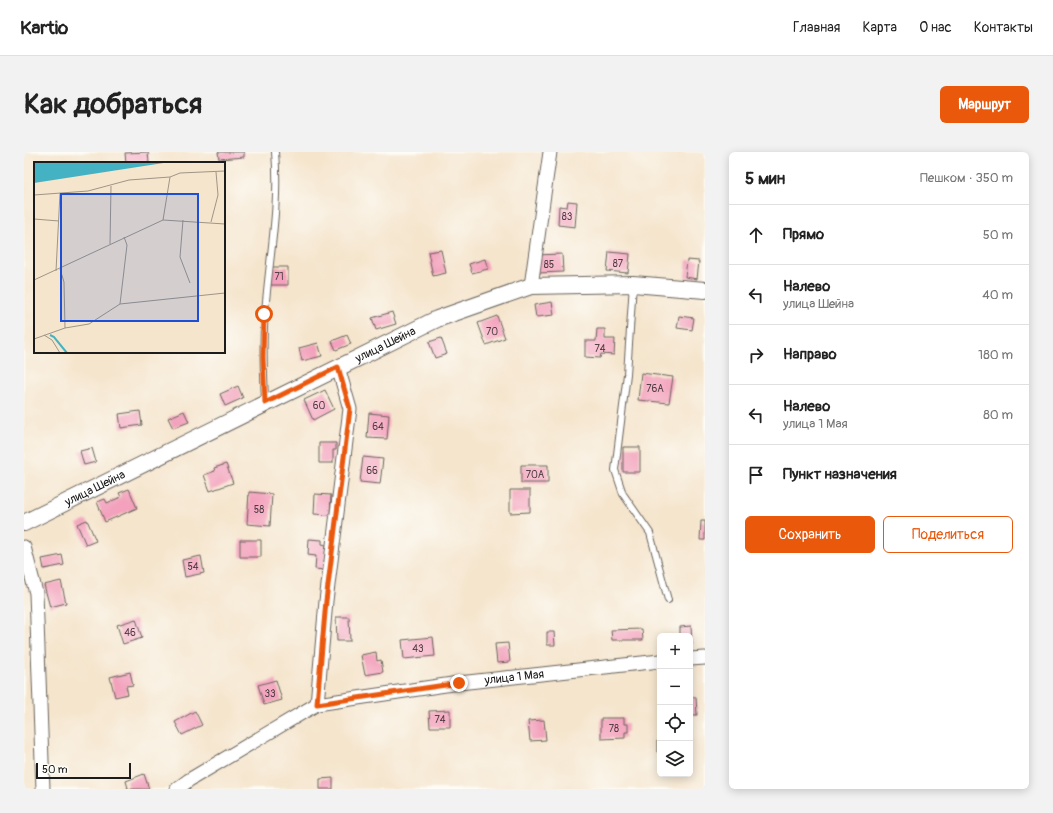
<!DOCTYPE html>
<html lang="ru">
<head>
<meta charset="utf-8">
<style>
  :root { --surface:#fff; --page:#f2f2f2; --text:#222; --muted:#767676; --line:#e0e0e0; --accent:#ea580c }
  body { margin:0; font-family:Pangolin,sans-serif; background:var(--page); color:var(--text) }
  .controls { position:absolute; right:12px; bottom:12px; display:grid; overflow:hidden; border-radius:6px; box-shadow:0 2px 10px #0003 }
  .controls button { width:36px; height:36px; display:grid; place-items:center; padding:0; border:0; border-bottom:1px solid var(--line); background:var(--surface); color:var(--text); font:20px sans-serif }
  .scale { position:absolute; left:12px; bottom:10px; width:95px; box-sizing:border-box; padding-left:4px; border:2px solid #1c1c1c; border-top:0; font-size:11px; line-height:14px; white-space:nowrap; color:#1c1c1c; -webkit-text-stroke:3px #fdfcf7; paint-order:stroke }
  .stop { position:absolute; width:12px; height:12px; margin:-9px; border:3px solid #ea580c; border-radius:50%; background:#fff }
  .stop.end { background:#ea580c; border-color:#fff; box-shadow:0 1px 4px #0008 }
  .list { margin:0; padding:0; list-style:none }
  h2 { display:flex; justify-content:space-between; align-items:center; height:52px; margin:0; padding:0 16px; font-size:17px }
  h2 small { font-size:13px; font-weight:400; color:var(--muted) }
  .list li { display:grid; grid-template-columns:26px 1fr auto; gap:12px; align-items:center; box-sizing:border-box; height:60px; padding:0 16px; border-top:1px solid var(--line) }
  .list b { display:block; font-size:15px; white-space:nowrap }
  .list p { margin:0; font-size:13px; white-space:nowrap; color:var(--muted) }
  .list em { font-size:13px; font-style:normal; color:var(--muted) }
  .actions { display:flex; gap:8px; padding:12px 16px }
  .actions a { flex:1; padding:9px 0; border:1px solid var(--accent); border-radius:6px; text-align:center; font-size:14px; color:var(--accent) }
  .actions .main { background:var(--accent); color:#fff }
  .icon { flex:none; width:22px; height:22px; fill:none; stroke:currentColor; stroke-width:2; stroke-linecap:round; stroke-linejoin:round }
  .map { position:relative; flex:none; width:681px; height:637px; overflow:hidden; border-radius:6px }
  header { display:flex; align-items:center; gap:24px; box-sizing:border-box; height:56px; padding:0 20px; background:var(--surface); border-bottom:1px solid var(--line) }
  header strong { font-size:19px }
  nav { display:flex; gap:22px; margin-inline-start:auto; font-size:14px }
  .intro { display:flex; align-items:center; justify-content:space-between; box-sizing:border-box; height:96px; padding:0 24px }
  h1 { margin:0; font-size:28px }
  .button { padding:10px 18px; border-radius:6px; background:var(--accent); color:#fff; font-size:14px; font-weight:700 }
  main { display:flex; gap:24px; padding:0 24px }
  aside { flex:1; background:var(--surface); border-radius:6px; box-shadow:0 2px 10px #0003 }
  .map>svg:first-child { display:block }
</style>
</head>
<body>
<header>
<strong>Kartio</strong>
<nav><a>Главная</a><a>Карта</a><a>О нас</a><a>Контакты</a></nav>
</header>
<div class="intro"><h1>Как добраться</h1><a class="button">Маршрут</a></div>
<main>
<div class="map">
<svg width="681" height="637" viewBox="0 0 681 637">
  <rect width="100%" height="100%" fill="#fdfcf7"/>
  <filter id="ink" filterUnits="userSpaceOnUse"><feTurbulence type="fractalNoise" baseFrequency=".025" numOctaves="2"/><feDisplacementMap in="SourceGraphic" scale="8" xChannelSelector="R" yChannelSelector="G"/><feConvolveMatrix kernelMatrix="1 2 1 2 8 2 1 2 1" color-interpolation-filters="sRGB"/></filter>
  <filter id="wash" filterUnits="userSpaceOnUse"><feTurbulence type="fractalNoise" baseFrequency=".012" numOctaves="4" result="noise"/><feDisplacementMap in="SourceGraphic" scale="16" xChannelSelector="R" yChannelSelector="G"/><feGaussianBlur stdDeviation="0.9" result="paint"/><feColorMatrix in="noise" values="0 0 0 0 0 0 0 0 0 0 0 0 0 0 0 0 0 1.4 0 .05"/><feComposite in="paint" operator="in"/></filter>
  <g filter="url(#wash)">
    <rect width="100%" height="100%" fill="#f5e5cd"/>
    <g id="blocks">
      <!-- building -->
      <path fill="#f3a1bc" d="M124,0L125,11H102L101,1Z
        M194,0H220V5L195,7Z
        M544,49L553,50L551,75L534,73L535,54L543,55Z
        M417,98L422,121L409,124L404,100Z
        M585,100L606,102L604,121L583,119Z
        M538,102L539,120L513,121L512,103Z
        M461,107L464,117L448,121L445,112Z
        M663,108L675,109L673,127L661,125Z
        M246,115H264V133H247Z
        M528,150L530,163L512,165L510,153Z
        M368,160L372,172L352,178L348,166Z
        M473,164L481,186L462,193L454,171Z
        M655,164L670,166L668,178L653,176Z
        M573,177H581V187H591L590,203L577,202L576,206L561,205V189H572Z
        M323,183L327,192L312,198L308,189Z
        M417,186L423,202L411,206L405,190Z
        M294,191L298,204L278,209L275,196Z
        M617,221L649,225L645,251L614,248Z
        M214,234L219,246L201,254L196,242Z
        M301,238L310,257L289,268L280,248Z
        M116,259L118,273L97,276L95,262Z
        M160,259L165,270L149,276L144,266Z
        M345,261L365,263L363,287L343,286Z
        M295,291H312V298H309V311H295Z
        M599,295H616V320H599Z
        M68,296L72,310L60,313L56,299Z
        M339,305L359,307L356,332L336,330Z
        M202,312L209,331L186,339L180,323L191,319L190,316Z
        M497,313H524V331H497Z
        M105,337L113,356L81,370L73,350L81,347L83,351L97,345L95,341Z
        M486,338H506V360L486,361Z
        M225,340L248,342L246,374L223,372Z
        M291,342L307,343L306,363L290,362Z
        M63,368L72,389L62,393L53,372Z
        M677,369H681V388H676Z
        M285,387L298,388V392L302,393L300,418L291,417L292,404L284,403Z
        M216,388H237V405H216Z
        M38,403L40,413L20,417L18,407Z
        M177,404L180,421L161,425L158,408Z
        M37,429L42,451L26,455L20,433Z
        M312,465H325L326,489H313Z
        M112,467L118,486L99,492L93,473Z
        M667,474L668,493H666V484H656V475Z
        M618,477L619,488H588L587,478Z
        M523,480H530L531,493H523Z
        M409,485L411,504L380,507L378,488Z
        M484,491L486,510L473,511L471,492Z
        M352,500L353,509L357,508L359,520L341,523L337,503Z
        M106,520L109,533L102,534L104,542L91,545L86,525Z
        M252,528L258,548L240,553L234,533Z
        M666,545H672L673,563H666Z
        M426,558V575H406L405,559Z
        M171,559L178,573L158,583L151,570Z
        M577,566H600V572H604V580H601V586L577,587Z
        M520,568L522,588L506,589L504,569Z
        M633,589H636V600H633Z
        M120,622L125,637H102L104,636L102,629Z
        M309,626V637H296V627Z"/>
    </g>
  </g>
  <g filter="url(#ink)">
    <use href="#blocks" fill-opacity="0" stroke="#68625a" stroke-width="1"/>
    <g fill="none" stroke-linecap="round" stroke-linejoin="round">
      <!-- service casing -->
      <g stroke="#68625a" stroke-width="8">
        <path id="service" d="M609,132L603,222L591,318L599,342L626,381L644,448
          M241,250C240,220 238,191 241,161C245,107 256,54 251,0"/>
      </g>
      <!-- minor casing -->
      <g stroke="#68625a" stroke-width="15">
        <g id="minor">
          <path d="M507,134L526,0"/>
          <path d="M0,395L12,441L19,637"/>
          <path d="M666,507L681,506"/>
          <path d="M293,552L302,449L326,257L314,215"/>
          <path id="s1" d="M153,637L165,628L293,552L435,531L636,509"/>
        </g>
      </g>
      <!-- tertiary casing -->
      <g stroke="#68625a" stroke-width="18">
        <g id="tertiary">
          <path id="s2" d="M0,371L413,167L507,134L609,132L681,138"/>
        </g>
      </g>
      <!-- service -->
      <use href="#service" stroke="#fff" stroke-width="6"/>
      <!-- minor -->
      <use href="#minor" stroke="#fff" stroke-width="13"/>
      <!-- tertiary -->
      <use href="#tertiary" stroke="#fff" stroke-width="16"/>
    </g>
  </g>
  <g fill="none" stroke-linecap="round" stroke-linejoin="round" filter="url(#ink)">
    <!-- route -->
    <path stroke="#ea580c" stroke-width="5" d="M240,162L239,205L241,251L314,215L326,257L302,449L293,552L435,531"/>
  </g>
  <g text-anchor="middle" stroke-width="4" stroke-linejoin="round" paint-order="stroke">
    <!-- number labels -->
    <g font-size="10" fill="#523d44">
      <text x="543" y="68">83</text>
      <text x="594" y="115">87</text>
      <text x="525" y="116">85</text>
      <text x="255" y="128">71</text>
      <text x="468" y="183">70</text>
      <text x="576" y="200">74</text>
      <text x="631" y="240">76А</text>
      <text x="295" y="257">60</text>
      <text x="354" y="278">64</text>
      <text x="348" y="322">66</text>
      <text x="511" y="326">70А</text>
      <text x="235" y="361">58</text>
      <text x="169" y="418">54</text>
      <text x="106" y="484">46</text>
      <text x="394" y="500">43</text>
      <text x="246" y="545">33</text>
      <text x="416" y="571">74</text>
      <text x="590" y="580">78</text>
    </g>
    <!-- street labels -->
    <g font-size="12" fill="#1c1c1c" stroke="#fdfcf7">
      <text dy="4" stroke="none"><textPath href="#s2" startOffset="403">улица Шейна</textPath></text>
      <text dy="4" stroke="none"><textPath href="#s2" startOffset="79">улица Шейна</textPath></text>
      <text dy="4" stroke="none"><textPath href="#s1" startOffset="363">улица 1 Мая</textPath></text>
    </g>
  </g>
  <!-- overview -->
  <g transform="translate(10 10)">
    <rect width="191" height="191" fill="#f5e5cd"/>
    <path d="M0,0H136L0,21Z" fill="#45b2c3"/>
    <path fill="none" stroke="#45b2c3" stroke-width="2" d="M16,173L20,175L33,191"/>
    <path fill="none" stroke="#9e9586" stroke-width="1" d="M0,33L54,29L95,18L136,15L146,11L191,9M0,57L25,59M129,58L136,15M149,58L146,95L156,121M177,60L184,33L182,10M76,82L77,24M26,107L30,120L31,166M22,109L26,31M0,118L129,58L191,62M86,142L93,83L90,75M10,173L18,178L26,191M0,177L31,166L55,162L86,142L191,131"/>
    <path fill="#1d4ed8" fill-opacity="0.15" stroke="#1d4ed8" stroke-width="2" d="M27,32H164V159H27Z"/>
    <rect width="191" height="191" fill="none" stroke="#1c1c1c" stroke-width="2"/>
  </g>
</svg>
<div class="controls">
<button>+</button>
<button>−</button>
<button><svg class="icon" aria-label="locate" viewBox="0 0 24 24"><circle cx="12" cy="12" r="6"/><path d="M12 2v4M12 18v4M2 12h4M18 12h4"/></svg></button>
<button><svg class="icon" aria-label="layers" viewBox="0 0 24 24"><path d="M12 4l9 5-9 5-9-5zM3 14l9 5 9-5"/></svg></button>
</div>
<div class="scale">50 m</div>
<div class="stop" style="left:240px;top:162px"></div>
<div class="stop end" style="left:435px;top:531px"></div>
</div>
<aside>
<h2>5 мин<small>Пешком · 350 m</small></h2>
<ul class="list">
<li><svg class="icon" aria-label="ahead" viewBox="0 0 24 24"><path d="M12 20V5M6 11l6-6 6 6"/></svg><div><b>Прямо</b></div><em>50 m</em></li>
<li><svg class="icon" aria-label="left" viewBox="0 0 24 24"><path d="M17 20v-9H6M10 6l-5 5 5 5"/></svg><div><b>Налево</b><p>улица Шейна</p></div><em>40 m</em></li>
<li><svg class="icon" aria-label="right" viewBox="0 0 24 24"><path d="M7 20v-9h11M14 6l5 5-5 5"/></svg><div><b>Направо</b></div><em>180 m</em></li>
<li><svg class="icon" aria-label="left" viewBox="0 0 24 24"><path d="M17 20v-9H6M10 6l-5 5 5 5"/></svg><div><b>Налево</b><p>улица 1 Мая</p></div><em>80 m</em></li>
<li><svg class="icon" aria-label="arrive" viewBox="0 0 24 24"><path d="M6 21V4h12l-3 4 3 4H6"/></svg><div><b>Пункт назначения</b></div></li>
</ul>
<div class="actions"><a class="main">Сохранить</a><a>Поделиться</a></div>
</aside>
</main>
</body>
</html>
